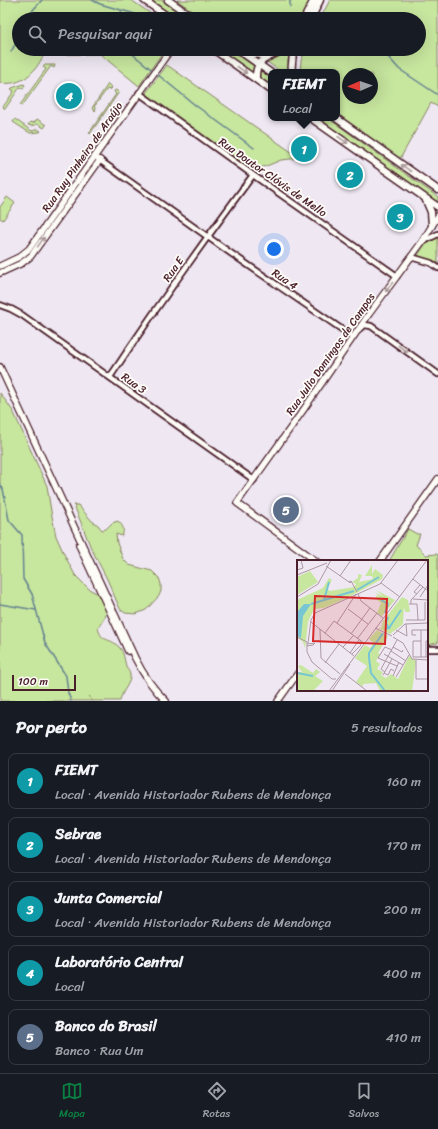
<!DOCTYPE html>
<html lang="pt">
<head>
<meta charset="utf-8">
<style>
  :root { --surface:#171b24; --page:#242831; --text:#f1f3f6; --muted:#9ea1a6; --line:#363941; --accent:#0b8043 }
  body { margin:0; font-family:Sriracha,sans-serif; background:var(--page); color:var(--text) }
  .compass { position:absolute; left:342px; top:68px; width:36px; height:36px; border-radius:50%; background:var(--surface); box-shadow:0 4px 16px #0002; rotate:268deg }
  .scale { position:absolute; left:12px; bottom:10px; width:64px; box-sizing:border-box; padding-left:4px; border:2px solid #4a1f2b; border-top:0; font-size:11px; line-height:14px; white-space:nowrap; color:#4a1f2b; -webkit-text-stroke:3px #fdfcf7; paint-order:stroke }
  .you { position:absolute; left:274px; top:249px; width:14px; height:14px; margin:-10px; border:3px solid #fff; border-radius:50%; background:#1a73e8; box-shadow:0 0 0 6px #1a73e833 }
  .badge { display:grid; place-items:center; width:26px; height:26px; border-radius:50%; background:var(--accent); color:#fff; font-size:13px; font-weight:700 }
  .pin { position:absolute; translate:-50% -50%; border:2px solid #fff; box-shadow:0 1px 4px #0006 }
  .popup { position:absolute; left:268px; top:69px; width:72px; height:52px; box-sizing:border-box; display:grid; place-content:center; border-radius:8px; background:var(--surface); filter:drop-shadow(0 1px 3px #0005); font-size:13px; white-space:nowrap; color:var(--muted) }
  .popup b { font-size:15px; color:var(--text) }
  .popup::after { content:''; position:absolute; left:50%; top:100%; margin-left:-8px; border:8px solid transparent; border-top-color:var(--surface) }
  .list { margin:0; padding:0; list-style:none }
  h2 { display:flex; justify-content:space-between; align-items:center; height:52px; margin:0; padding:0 16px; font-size:17px }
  h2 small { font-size:13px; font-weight:400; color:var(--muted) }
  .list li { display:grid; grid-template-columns:26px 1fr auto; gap:12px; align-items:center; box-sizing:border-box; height:56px; margin:0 8px 8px; padding:0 8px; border:1px solid var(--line); border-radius:8px }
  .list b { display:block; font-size:15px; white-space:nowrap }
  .list p { margin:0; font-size:13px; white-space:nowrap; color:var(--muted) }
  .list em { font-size:13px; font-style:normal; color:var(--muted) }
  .icon { flex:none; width:22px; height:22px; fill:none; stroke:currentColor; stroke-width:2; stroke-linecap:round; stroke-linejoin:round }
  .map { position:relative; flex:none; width:438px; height:701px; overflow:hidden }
  .search { position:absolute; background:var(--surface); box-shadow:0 4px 16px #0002; left:12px; right:12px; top:12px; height:44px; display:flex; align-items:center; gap:10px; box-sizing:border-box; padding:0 14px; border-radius:22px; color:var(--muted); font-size:15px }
  .sheet { height:372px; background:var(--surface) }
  nav { display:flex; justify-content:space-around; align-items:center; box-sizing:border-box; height:56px; border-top:1px solid var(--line); background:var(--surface); font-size:11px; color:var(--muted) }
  nav a { display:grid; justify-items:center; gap:2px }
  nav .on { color:var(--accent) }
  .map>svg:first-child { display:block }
</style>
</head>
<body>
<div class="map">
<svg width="438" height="701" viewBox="0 0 438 701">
  <rect width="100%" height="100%" fill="#efe8f3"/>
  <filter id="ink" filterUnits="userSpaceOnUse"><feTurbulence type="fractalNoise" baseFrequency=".025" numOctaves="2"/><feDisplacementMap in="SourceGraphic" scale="8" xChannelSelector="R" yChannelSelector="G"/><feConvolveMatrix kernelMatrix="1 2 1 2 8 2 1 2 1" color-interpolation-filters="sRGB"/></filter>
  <g filter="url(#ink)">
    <!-- green -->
    <path fill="#c7e69e" stroke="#888264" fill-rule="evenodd" d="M0,0H131L150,13L147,19H19V49H165L139,86L100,54L44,55C34,73 23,86 0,83Z
      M150,0H162L189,19H176Z
      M177,0H311L301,19H203Z
      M330,0H438V107L431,103L400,159L337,114V72H300L301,61L306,49H419V19H320ZM348,74H372V98H348Z
      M219,49H231L256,66L252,73Z
      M287,49H292L288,61L289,72H281L266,61Z
      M45,65H55L54,68L51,66L22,106L20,105L46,69L43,67Z
      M167,65L300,158L281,160L269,165L253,170L245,165L145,94Z
      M259,68L271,77V86L258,77Z
      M24,84L25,85L23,89L20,87L5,109L3,107L14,91L11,89L12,88Z
      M108,84L111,87L110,90L107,89L94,107L96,109L95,111L92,108Z
      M115,90L119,92L90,134L89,133L116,94L114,92Z
      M316,118H328L438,197V204Z
      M15,119L30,130L33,131L37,129L41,131L40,132L30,133L13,122Z
      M37,119L46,125L44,128L38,124L32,126L28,125L30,122L34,123Z
      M7,197L15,203L3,220L0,218V207Z
      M438,237V266L420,258L418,255L424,246Z
      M0,393L13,411L47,486L51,511L56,536L65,556L75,575L89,589L98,594L107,612L105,617L98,628C102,643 109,637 118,646C124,651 124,659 126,666C127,669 130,672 130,675C132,682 121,692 120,701H92L89,696L92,701H0Z
      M74,505H78L92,521L98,525L102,530L106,529L112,523L118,521C123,526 125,529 122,536L116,534L117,543L123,559L129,565L152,571L159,578L161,584V591L159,596L146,610L136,614L125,613L120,609L107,579L91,548Z
      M408,529L417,534H420L416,545L426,555L437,554L438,555V643L427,645V561H389Z"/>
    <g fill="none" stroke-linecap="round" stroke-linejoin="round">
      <!-- stream -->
      <path stroke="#658390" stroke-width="1.5" d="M92,0L100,4L135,14
        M290,0V7
        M29,19L33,10L42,0
        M117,19L122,11
        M127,49L130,52L151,69
        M381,49L399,69L438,95
        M11,52L19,37
        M157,74L195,105L254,148
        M0,484L3,489L9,520L22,535L23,579L32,594L45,643L66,676L68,693L71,701
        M0,604L36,610"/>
      <!-- minor casing -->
      <g stroke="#4a1f2b" stroke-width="8">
        <path id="minor" d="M139,93L253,175L397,276
          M98,159L232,254L353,337
          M422,242L438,234
          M411,257L431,263L438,268
          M0,305L11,309L22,315L254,480
          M360,328L365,325L371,326L438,374
          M110,377C156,308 204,241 253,175
          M427,649H438"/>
      </g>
      <!-- tertiary casing -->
      <g stroke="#4a1f2b" stroke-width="8">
        <path id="tertiary" d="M0,266L19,257L29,249L171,49
          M0,273L22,263L31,256L100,160
          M0,367L135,658C143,674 152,688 166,701
          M79,545L128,651
          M316,561L237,503L304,409L369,314L422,242L438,216
          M380,561L438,479
          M278,701L298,673"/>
      </g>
      <!-- secondary casing -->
      <g stroke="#4a1f2b" stroke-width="9">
        <path id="secondary" d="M144,0L171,19
          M168,0L195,19
          M304,19L314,0
          M311,19L320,0
          M213,49L271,90
          M237,49L271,73
          M243,53L269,56
          M292,72C291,63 292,57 295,49
          M256,79C255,57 269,59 284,49
          M311,118L438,207
          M336,118L438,190
          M425,198L431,212L432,225"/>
      </g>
      <!-- minor -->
      <use href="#minor" stroke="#fdfcf7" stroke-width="4.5"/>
      <!-- tertiary -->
      <use href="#tertiary" stroke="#fdfcf7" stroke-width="5.5"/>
      <!-- secondary -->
      <use href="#secondary" stroke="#fdfcf7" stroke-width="6"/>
    </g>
    <!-- one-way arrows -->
    <defs><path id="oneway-shaft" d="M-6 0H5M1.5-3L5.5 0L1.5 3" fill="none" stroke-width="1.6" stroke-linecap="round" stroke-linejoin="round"/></defs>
    <g stroke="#ac999b">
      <use href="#oneway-shaft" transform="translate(242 70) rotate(36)"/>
      <use href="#oneway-shaft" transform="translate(343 140) rotate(35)"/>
      <use href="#oneway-shaft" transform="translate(406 168) rotate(-145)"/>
      <use href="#oneway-shaft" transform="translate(41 242) rotate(-55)"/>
      <use href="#oneway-shaft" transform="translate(389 287) rotate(127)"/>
      <use href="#oneway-shaft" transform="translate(403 349) rotate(37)"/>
    </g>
  </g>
  <g text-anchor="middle" stroke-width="3.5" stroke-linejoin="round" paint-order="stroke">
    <!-- street labels -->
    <g font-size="11" fill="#4a1f2b" stroke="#fdfcf7">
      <text transform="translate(82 157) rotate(-55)" y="4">Rua Ruy Pinheiro de Araújo</text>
      <text transform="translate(273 177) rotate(35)" y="4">Rua Doutor Clóvis de Mello</text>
      <text transform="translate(173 269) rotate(-55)" y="4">Rua E</text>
      <text transform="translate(285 279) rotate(34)" y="4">Rua 4</text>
      <text transform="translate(330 354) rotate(-55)" y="4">Rua Julio Domingos de Campos</text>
      <text transform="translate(134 383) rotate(36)" y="4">Rua 3</text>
    </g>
  </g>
  <!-- overview -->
  <g transform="translate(297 560)">
    <rect width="131" height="131" fill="#efe8f3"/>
    <path d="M75,5V14L78,9L86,15L85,19L54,36L27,48L17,49L11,62L8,88L6,82L0,77V40L26,28L32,18L35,20L30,29L33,31L57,27L59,24L55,22L61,18V14L65,15L62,22L76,19L75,16H68ZM13,11L21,22L0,35V17ZM79,30L98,40L85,56L80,53L84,43L79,39L81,40L79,38V36L82,37L78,34L83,36L77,32L86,36ZM105,37L111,40L113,52H108L107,46L106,64L93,74L81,68H84L86,61ZM80,70L91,76L81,93L83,94L79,101L83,104L80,109L86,112L84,115L89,118L94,114L101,119L112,96L119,101L115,131H83L79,123L66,124V127L59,122L70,106L58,98L68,85L73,88L77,83L72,79ZM4,105L16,113L19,109L23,112L18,116L26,121L16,131H0V112H5L1,106Z" fill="#c7e69e"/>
    <path d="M7,44H14L6,56L4,78L0,76V52Z" fill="#77c6d4"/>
    <path fill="none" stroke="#77c6d4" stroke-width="2" d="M60,30L82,17M27,40L32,22M84,40L91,44L88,53M14,44L57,31M92,68L104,50M88,69L92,68L89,63L91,57M86,73L72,93V98L74,113L88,131M0,113L16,116"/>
    <path fill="none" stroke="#ad98a3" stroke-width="1" d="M29,6L52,22M0,10L6,8L4,0M0,15L30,3M43,16L54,0M116,19L131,31M54,21L52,22L53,23L54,21L60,32M84,23L103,37M61,34L64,41L86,58M120,34L117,32L123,25M0,37L21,24L34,0M123,37L131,25M116,39L131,40M112,44H120L121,60M114,44V40L126,27M51,49L71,64M109,60H128V42M14,62L57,96M40,63L59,34M78,68L95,76M23,69L24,98L43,114M99,70L110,76L109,64M124,70V97M28,73L37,61L67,83M54,74L73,48M96,75L108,64L131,63M119,75H115V70H131M0,77L10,82V92L15,102L35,119H39M96,77L106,83L115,99L131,100M60,79L80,53M124,81H116V97H131M11,83L14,60L18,53L83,24L101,0M10,86L16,85L18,83L10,84M46,87L56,76M96,87L105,92L106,90M95,90L88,87L81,98L100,106M94,91L109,101M53,93L62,80M55,94L64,85L63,81M87,94L106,105M129,97V81H131M119,100V119H131M131,100V119M28,103L42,84M88,112L84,109L100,80M87,113L91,115L94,109L97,111M48,114L70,131M86,115L95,99M96,116L102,102M99,117L112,95M32,131L130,0M35,131L53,104"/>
    <path fill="#d62828" fill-opacity="0.15" stroke="#d62828" stroke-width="2" d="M18,36L90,39L88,84L16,81Z"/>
    <rect width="131" height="131" fill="none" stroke="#4a1f2b" stroke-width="2"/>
  </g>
</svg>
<svg class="compass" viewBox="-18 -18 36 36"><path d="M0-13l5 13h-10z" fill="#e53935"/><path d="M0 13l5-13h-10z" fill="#9ea1a6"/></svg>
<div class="scale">100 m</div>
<div class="you"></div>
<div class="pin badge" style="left:304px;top:149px;background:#0f9aa8">1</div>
<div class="popup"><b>FIEMT</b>Local</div>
<div class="pin badge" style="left:350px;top:175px;background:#0f9aa8">2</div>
<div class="pin badge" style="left:400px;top:217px;background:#0f9aa8">3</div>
<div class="pin badge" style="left:69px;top:96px;background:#0f9aa8">4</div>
<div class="pin badge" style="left:286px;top:510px;background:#5c6f8a">5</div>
<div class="search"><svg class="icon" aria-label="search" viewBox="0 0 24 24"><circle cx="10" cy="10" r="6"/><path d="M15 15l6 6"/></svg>Pesquisar aqui</div>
</div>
<section class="sheet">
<h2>Por perto<small>5 resultados</small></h2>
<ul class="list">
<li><span class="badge" style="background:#0f9aa8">1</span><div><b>FIEMT</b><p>Local · Avenida Historiador Rubens de Mendonça</p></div><em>160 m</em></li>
<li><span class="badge" style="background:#0f9aa8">2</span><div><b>Sebrae</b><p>Local · Avenida Historiador Rubens de Mendonça</p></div><em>170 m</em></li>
<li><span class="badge" style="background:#0f9aa8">3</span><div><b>Junta Comercial</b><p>Local · Avenida Historiador Rubens de Mendonça</p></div><em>200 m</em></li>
<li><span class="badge" style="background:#0f9aa8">4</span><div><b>Laboratório Central</b><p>Local</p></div><em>400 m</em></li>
<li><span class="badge" style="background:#5c6f8a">5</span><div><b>Banco do Brasil</b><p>Banco · Rua Um</p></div><em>410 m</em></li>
</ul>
</section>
<nav>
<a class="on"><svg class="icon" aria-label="map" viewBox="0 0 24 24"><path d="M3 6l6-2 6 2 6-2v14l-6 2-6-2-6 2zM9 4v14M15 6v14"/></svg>Mapa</a>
<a><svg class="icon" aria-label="directions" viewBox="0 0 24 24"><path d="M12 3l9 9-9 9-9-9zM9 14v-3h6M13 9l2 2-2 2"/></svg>Rotas</a>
<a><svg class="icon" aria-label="saved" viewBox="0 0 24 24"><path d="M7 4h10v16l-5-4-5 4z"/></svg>Salvos</a>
</nav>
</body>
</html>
